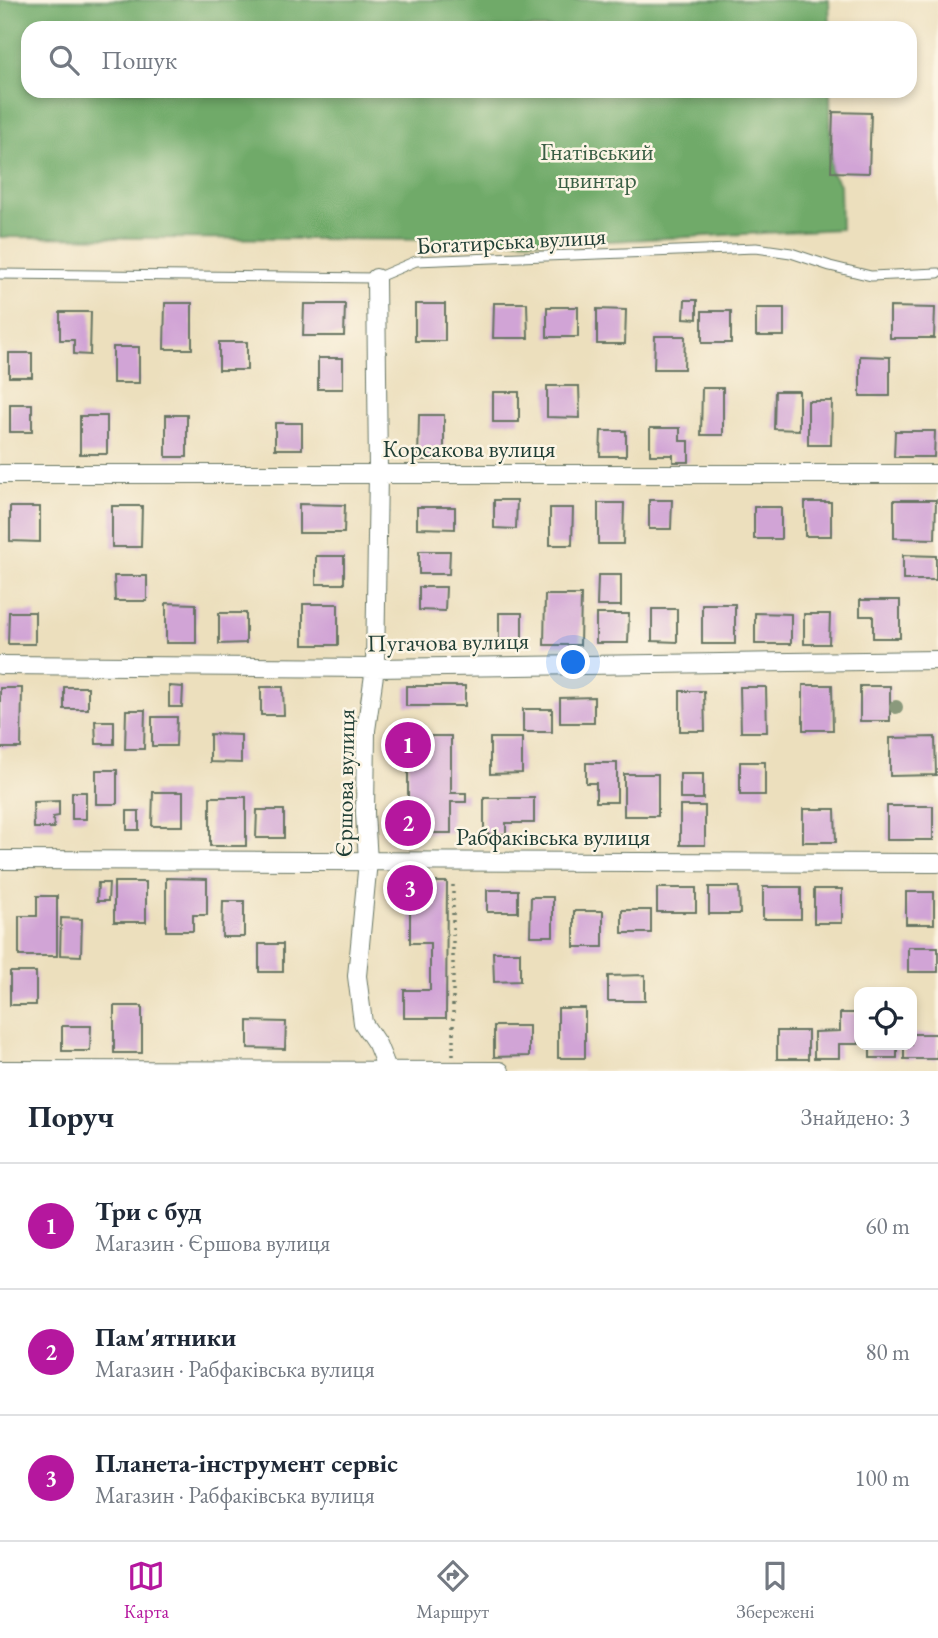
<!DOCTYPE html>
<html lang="uk">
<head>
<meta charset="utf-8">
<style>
  :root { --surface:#fff; --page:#f2f2f3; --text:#1f2937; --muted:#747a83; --line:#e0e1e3; --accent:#b5179e }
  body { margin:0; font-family:"EB Garamond",serif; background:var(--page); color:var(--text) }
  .controls { position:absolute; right:21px; bottom:21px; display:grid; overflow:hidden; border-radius:14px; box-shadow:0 4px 10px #0003 }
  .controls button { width:63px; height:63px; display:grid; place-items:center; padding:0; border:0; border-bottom:2px solid var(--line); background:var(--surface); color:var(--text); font:35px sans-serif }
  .you { position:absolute; left:574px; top:663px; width:24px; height:24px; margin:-18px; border:5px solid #fff; border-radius:50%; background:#1a73e8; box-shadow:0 0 0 10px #1a73e833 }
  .badge { display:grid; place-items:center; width:46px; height:46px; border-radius:50%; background:var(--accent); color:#fff; font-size:23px; font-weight:700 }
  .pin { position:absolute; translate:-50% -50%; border:4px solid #fff; box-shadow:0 2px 7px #0006 }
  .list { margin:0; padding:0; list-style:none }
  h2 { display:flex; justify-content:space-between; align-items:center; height:91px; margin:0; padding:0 28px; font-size:30px }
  h2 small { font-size:23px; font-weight:400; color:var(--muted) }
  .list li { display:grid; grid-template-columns:46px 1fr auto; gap:21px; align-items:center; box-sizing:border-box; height:126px; padding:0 28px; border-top:2px solid var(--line) }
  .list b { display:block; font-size:26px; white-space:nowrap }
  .list p { margin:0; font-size:23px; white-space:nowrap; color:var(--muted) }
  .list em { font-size:23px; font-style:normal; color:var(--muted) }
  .icon { flex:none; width:38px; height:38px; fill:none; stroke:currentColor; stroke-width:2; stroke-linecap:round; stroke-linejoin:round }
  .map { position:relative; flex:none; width:938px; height:1071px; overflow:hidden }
  .search { position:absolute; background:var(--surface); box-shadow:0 4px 10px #0003; left:21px; right:21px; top:21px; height:77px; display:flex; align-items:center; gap:18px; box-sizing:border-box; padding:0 24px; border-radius:21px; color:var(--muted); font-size:26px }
  .sheet { height:469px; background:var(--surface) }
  nav { display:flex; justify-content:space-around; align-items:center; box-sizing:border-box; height:98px; border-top:2px solid var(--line); background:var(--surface); font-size:19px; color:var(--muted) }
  nav a { display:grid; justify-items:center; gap:4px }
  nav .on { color:var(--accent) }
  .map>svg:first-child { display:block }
</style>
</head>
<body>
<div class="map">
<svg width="938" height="1071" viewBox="0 0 938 1071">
  <rect width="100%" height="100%" fill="#fcf5e5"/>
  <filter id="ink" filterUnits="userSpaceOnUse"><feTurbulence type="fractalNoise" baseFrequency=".0143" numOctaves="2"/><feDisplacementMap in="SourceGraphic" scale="14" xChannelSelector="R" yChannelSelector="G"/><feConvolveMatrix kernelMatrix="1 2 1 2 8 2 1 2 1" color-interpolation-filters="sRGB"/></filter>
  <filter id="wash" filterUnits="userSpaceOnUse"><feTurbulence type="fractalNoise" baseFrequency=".00686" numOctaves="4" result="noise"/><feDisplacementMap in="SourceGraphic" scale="28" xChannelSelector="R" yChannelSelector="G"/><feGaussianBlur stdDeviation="1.57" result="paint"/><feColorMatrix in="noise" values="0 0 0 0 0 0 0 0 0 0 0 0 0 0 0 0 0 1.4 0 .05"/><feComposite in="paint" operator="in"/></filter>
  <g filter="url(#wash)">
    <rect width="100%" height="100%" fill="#ecdfbd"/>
    <!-- forest -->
    <path fill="#6faa69" stroke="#47744e" stroke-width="2" d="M0,0H829L830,28H28V91H830L831,172L840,184L841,229L610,241L0,237Z"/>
    <g id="blocks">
      <!-- building -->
      <path fill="#d1a4d6" d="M833,112L871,113L869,173L831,172Z
        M685,300H697V319L684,318Z
        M165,303H192V349H164Z
        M494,303H527L528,338H493Z
        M304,304H345L344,336H303Z
        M415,304H445V341H415Z
        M547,307H578V337H547Z
        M890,307L935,308L934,338H890Z
        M756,308H784V336H756Z
        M597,309L626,310L625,344H597Z
        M702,311H731V343H702Z
        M60,312H91L90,355L74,354V340H60Z
        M655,336H685L684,369H654Z
        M219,342H247V370H219Z
        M113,347H139V383H113Z
        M9,353H32V377H9Z
        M860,356L890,357V396H860Z
        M318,358H343V389H318Z
        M547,386H579L580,418L547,417Z
        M702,388H723V435H701Z
        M775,391H799V430L774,429Z
        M493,392H519V422H493Z
        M808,401H832L831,445H808Z
        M10,404H32V432H10Z
        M166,415H187V457H166Z
        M419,415H444V460H418Z
        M80,416H107V454H80Z
        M275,423H302V449H275Z
        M650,428H680V441H689V462H673V455H650Z
        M601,431H626V456H600Z
        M895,431H935L934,457H894Z
        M494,500H517L516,529L494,528Z
        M649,500H672L671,529H649Z
        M894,500H936L935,539L894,538Z
        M805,502H831V536H805Z
        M598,503H624L623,544H598Z
        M299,504L345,505L344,533H299Z
        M112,506H142L141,547H112Z
        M10,507H40V542L10,541Z
        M417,507H455V529L417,528Z
        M754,507H781V539H754Z
        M550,508H573L572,545H550Z
        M419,551H450L449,574H419Z
        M903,555L936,556V580H903Z
        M316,556H344V584H316Z
        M598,575H621V606H597Z
        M114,576H147V601H115Z
        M419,587H446L445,611L419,610Z
        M545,595H581L580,645H544Z
        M860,600H900V638H873V616H860Z
        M166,603L196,604V643H166Z
        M303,604H338V645H303Z
        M702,604H735V644H702Z
        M652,609H677V642L652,641Z
        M9,612H35V644H8Z
        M219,613H246V643L219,644Z
        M499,613H522V643L499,642Z
        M755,613L791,614V644H755Z
        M596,614H629L628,643H596Z
        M804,614H830L829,644H804Z
        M803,685H832L833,730H803Z
        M169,686L183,687L182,707H169Z
        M406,686H465V706H406Z
        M860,686H890V721H860Z
        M64,687H88V709H64Z
        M261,687H283L284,715H261Z
        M740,687H766L767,732H741Z
        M0,688H22L21,748H0Z
        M680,691H704L705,731H680Z
        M594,697V723H560V698Z
        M523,709H552V732H523Z
        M126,710H145L144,749H125Z
        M152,717H177L176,746H152Z
        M95,721H114V744H96Z
        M210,734L241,735V763L210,762Z
        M408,736H451V793H466V802H451V833H408Z
        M935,737L936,775L890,776V738Z
        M490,738H522V773L490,774Z
        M740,762H765V795H740Z
        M586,763H617V802H596V783H586Z
        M96,770H117V804H96Z
        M624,774H658V816H624Z
        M680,774H703V799H680Z
        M72,792H86V819H72Z
        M153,792H183V826H152Z
        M210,797H246V846H210Z
        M484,798H534V823H506V834H484Z
        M59,801V816L53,817L54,828H34L33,802Z
        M680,806H705V845H680Z
        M887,806H933V840H887Z
        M803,809H835L836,842H803Z
        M257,810H284V838H256Z
        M127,811H139V830H127Z
        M166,878L207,879V915H193V931H166Z
        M114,882H146V922H114Z
        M410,882H447L446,1018H404V990H430V943H410Z
        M98,883H109L108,901H97Z
        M709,887H739L740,914H709Z
        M763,887H801V919H763Z
        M657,888H696V912H657Z
        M814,889H842V923H814Z
        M487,890H518V912H487Z
        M906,892H934V924H906Z
        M37,896H57V956H19V916H37Z
        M531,897H553V936H530Z
        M223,901H244V937H222Z
        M622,910H651V933H622Z
        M574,911H603V947H574Z
        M61,918L82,919L81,956L60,955Z
        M259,944H283V972H259Z
        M908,947H938V972H908Z
        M493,952H520V981L494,982Z
        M10,972H36V1005H10Z
        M645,975V1001H608V976Z
        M114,1006H142V1053H114Z
        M558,1008H585V1058H558Z
        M840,1013H859V1044H839V1058H814V1032L840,1031Z
        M248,1021L286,1022L285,1049L248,1048Z
        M62,1026H91L90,1051H62Z
        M494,1026H529V1056L494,1057Z
        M777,1031H808V1059H777Z
        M912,1034H937V1059H904V1045H912Z
        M870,1045H897V1058H870Z"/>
    </g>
  </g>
  <g filter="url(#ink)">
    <use href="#blocks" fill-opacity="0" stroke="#677664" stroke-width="2"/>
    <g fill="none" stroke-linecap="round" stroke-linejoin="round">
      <!-- lane casing -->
      <g stroke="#677664" stroke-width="11">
        <path id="lane" d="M0,274L376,278L416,261L756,248L791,253L830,266L871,276L938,273"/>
      </g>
      <!-- street casing -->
      <g stroke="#677664" stroke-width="20">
        <path id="street" d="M376,278L378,473L375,668L366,730L365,813L368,861L357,976L363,1023L377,1044L388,1071
          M0,474H938
          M0,665L375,668L938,660
          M0,860L938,863
          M0,1070L500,1071"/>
      </g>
      <!-- path -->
      <path stroke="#677664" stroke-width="3.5" stroke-dasharray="2 5" stroke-linecap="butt" d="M453,1055V880"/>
      <!-- lane -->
      <use href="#lane" stroke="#fff" stroke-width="9"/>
      <!-- street -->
      <use href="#street" stroke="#fff" stroke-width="18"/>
    </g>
    <!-- trees -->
    <circle fill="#8a997b" cx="896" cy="707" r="7"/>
  </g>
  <g text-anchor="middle" stroke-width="5" stroke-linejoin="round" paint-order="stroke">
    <!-- park labels -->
    <g font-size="24" fill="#3a5f45" stroke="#fcf5e5">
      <text x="597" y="160">Гнатівський<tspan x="597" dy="28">цвинтар</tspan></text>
    </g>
    <!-- street labels -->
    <g font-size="24" fill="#1f3d34" stroke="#fcf5e5">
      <text transform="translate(511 241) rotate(-3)" y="8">Богатирська вулиця</text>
      <text x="469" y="457">Корсакова вулиця</text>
      <text transform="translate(448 642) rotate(-1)" y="8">Пугачова вулиця</text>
      <text transform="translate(345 783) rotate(-89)" y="8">Єршова вулиця</text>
      <text x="553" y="845">Рабфаківська вулиця</text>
    </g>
  </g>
</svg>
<div class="controls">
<button><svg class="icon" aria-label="locate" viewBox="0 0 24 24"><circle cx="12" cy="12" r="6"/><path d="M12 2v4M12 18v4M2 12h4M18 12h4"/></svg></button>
</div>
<div class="you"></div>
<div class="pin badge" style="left:408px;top:745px">1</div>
<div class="pin badge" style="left:408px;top:823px">2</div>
<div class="pin badge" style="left:410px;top:888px">3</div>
<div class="search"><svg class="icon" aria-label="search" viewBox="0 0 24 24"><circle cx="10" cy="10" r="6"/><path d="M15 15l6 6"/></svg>Пошук</div>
</div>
<section class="sheet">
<h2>Поруч<small>Знайдено: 3</small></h2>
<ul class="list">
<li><span class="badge">1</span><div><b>Три с буд</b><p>Магазин · Єршова вулиця</p></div><em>60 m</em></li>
<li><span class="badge">2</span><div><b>Пам'ятники</b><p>Магазин · Рабфаківська вулиця</p></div><em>80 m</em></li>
<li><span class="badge">3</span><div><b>Планета-інструмент сервіс</b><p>Магазин · Рабфаківська вулиця</p></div><em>100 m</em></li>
</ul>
</section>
<nav>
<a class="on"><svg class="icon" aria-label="map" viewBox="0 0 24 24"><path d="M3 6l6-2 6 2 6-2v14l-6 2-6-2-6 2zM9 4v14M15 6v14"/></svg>Карта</a>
<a><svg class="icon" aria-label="directions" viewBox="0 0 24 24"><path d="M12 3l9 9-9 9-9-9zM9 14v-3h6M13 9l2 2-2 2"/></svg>Маршрут</a>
<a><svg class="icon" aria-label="saved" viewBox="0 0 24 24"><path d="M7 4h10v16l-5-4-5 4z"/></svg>Збережені</a>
</nav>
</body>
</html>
